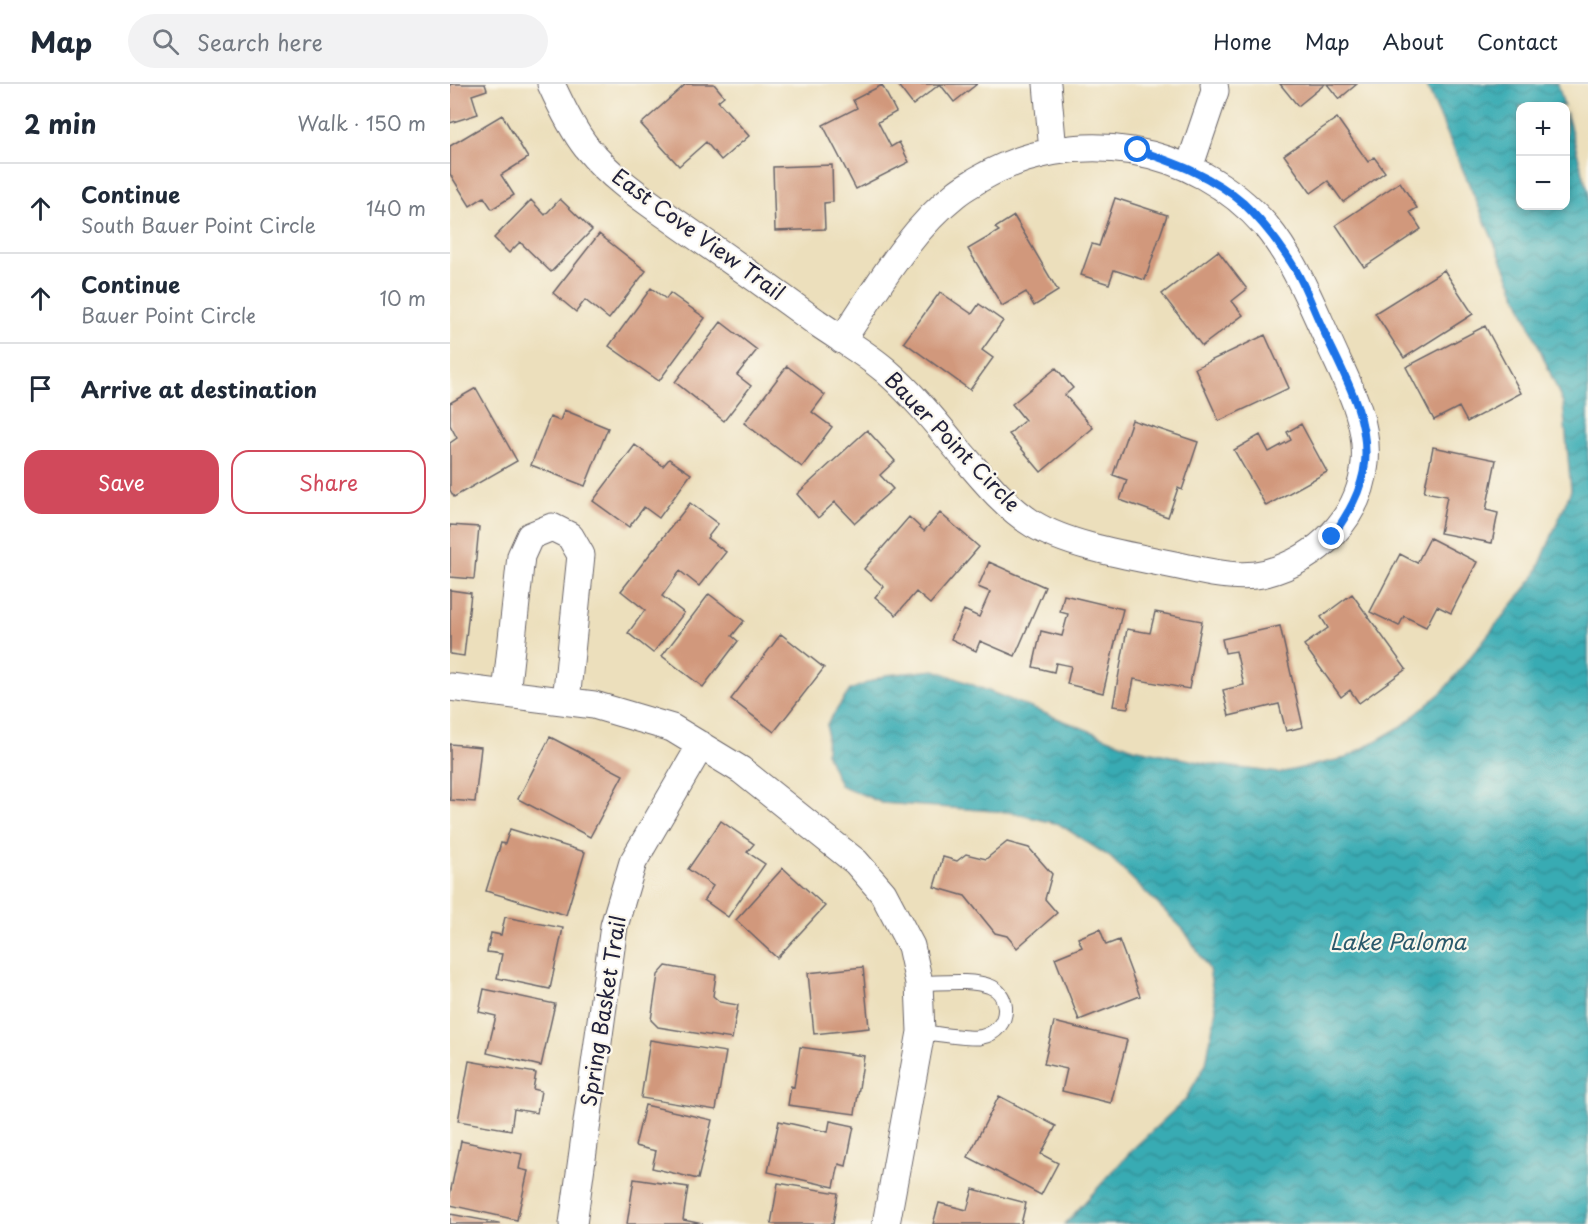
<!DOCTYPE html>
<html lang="en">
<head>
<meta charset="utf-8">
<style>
  :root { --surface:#fff; --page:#f2f2f3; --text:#1f2937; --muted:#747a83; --line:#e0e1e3; --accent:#d1495b }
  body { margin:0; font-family:"Playpen Sans",sans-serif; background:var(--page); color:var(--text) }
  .controls { position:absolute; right:18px; top:18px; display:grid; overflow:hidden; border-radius:12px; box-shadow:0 3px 9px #0003 }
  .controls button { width:54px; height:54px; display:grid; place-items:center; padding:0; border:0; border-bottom:2px solid var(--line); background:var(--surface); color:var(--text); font:30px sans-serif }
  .stop { position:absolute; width:18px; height:18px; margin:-14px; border:4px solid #1a73e8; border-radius:50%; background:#fff }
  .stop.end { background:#1a73e8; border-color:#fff; box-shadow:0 2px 6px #0008 }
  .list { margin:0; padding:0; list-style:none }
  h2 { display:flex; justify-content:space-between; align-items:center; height:78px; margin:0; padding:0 24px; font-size:26px }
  h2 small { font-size:20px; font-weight:400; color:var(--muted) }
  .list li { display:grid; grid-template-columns:39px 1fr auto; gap:18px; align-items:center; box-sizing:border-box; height:90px; padding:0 24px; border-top:2px solid var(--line) }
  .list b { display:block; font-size:22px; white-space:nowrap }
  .list p { margin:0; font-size:20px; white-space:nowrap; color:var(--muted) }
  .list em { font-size:20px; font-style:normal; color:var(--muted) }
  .actions { display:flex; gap:12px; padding:18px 24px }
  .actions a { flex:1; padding:14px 0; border:2px solid var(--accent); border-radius:18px; text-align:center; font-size:21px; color:var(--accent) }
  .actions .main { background:var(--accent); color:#fff }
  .icon { flex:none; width:33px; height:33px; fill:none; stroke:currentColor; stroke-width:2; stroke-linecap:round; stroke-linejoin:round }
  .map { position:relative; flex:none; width:1138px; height:1140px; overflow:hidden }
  header { display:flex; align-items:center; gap:36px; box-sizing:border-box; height:84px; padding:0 30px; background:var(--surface); border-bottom:2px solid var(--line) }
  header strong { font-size:28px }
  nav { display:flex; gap:33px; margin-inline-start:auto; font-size:21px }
  .search { width:420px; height:54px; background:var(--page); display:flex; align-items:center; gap:15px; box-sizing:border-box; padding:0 21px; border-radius:33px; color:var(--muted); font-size:22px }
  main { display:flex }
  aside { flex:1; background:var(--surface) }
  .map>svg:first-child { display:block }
</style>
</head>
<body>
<header>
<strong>Map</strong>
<div class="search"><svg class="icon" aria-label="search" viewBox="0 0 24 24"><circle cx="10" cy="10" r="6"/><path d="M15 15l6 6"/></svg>Search here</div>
<nav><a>Home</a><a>Map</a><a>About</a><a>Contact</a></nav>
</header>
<main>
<aside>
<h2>2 min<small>Walk · 150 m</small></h2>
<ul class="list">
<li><svg class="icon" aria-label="ahead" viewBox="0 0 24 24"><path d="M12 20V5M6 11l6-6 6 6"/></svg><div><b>Continue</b><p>South Bauer Point Circle</p></div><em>140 m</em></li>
<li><svg class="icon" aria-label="ahead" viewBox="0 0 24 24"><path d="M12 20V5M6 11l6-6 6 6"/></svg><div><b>Continue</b><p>Bauer Point Circle</p></div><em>10 m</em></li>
<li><svg class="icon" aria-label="arrive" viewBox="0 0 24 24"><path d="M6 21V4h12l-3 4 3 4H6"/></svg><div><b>Arrive at destination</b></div></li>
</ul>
<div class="actions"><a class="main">Save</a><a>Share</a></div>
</aside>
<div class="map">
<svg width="1138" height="1140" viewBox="0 0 1138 1140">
  <defs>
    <pattern id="water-waves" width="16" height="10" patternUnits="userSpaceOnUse" patternTransform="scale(1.5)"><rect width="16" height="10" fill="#39abb3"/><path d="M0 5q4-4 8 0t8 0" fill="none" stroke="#308b93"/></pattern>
  </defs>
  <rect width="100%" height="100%" fill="#fbf7ec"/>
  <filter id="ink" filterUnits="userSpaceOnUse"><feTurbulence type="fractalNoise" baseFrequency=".0167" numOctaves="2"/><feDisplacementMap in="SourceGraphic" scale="12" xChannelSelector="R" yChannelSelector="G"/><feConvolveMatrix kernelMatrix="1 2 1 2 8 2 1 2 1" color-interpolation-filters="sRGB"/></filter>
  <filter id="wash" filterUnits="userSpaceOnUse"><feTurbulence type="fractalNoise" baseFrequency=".008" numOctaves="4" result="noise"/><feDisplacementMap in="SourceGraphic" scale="24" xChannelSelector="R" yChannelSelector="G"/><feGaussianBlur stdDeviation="1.35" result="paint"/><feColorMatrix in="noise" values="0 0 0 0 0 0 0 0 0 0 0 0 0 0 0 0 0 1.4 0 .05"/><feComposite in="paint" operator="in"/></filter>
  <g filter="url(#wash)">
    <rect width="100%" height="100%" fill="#ecdfbc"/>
    <!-- water -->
    <path fill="url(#water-waves)" stroke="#2e6677" stroke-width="1.5" d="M976,0H1108L1114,22H1070V122H1116V28L1138,107V1140H615L685,1063L735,1016L756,980L766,925L759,885L734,846L660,773L609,740L558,728L432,719L390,701L376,669L377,640L400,606L436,591L485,586L683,664L759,680L829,689L896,674L952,642L993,607L1085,492L1121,406L1113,319Z"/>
    <g id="blocks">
      <!-- building -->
      <path fill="#d1987b" d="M0,0H35L37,6L22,11L28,30L0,39Z
        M236,0H264L274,12L268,17L299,52L271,76L256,58L229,82L191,40Z
        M447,0H527L504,18L490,0L463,21Z
        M830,0H875L848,22Z
        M877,0H907L889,15Z
        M432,1L446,28L428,38L441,63L449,58L459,78L406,105L373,41L407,24L403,16Z
        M52,31L78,74L51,91L64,111L42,125L34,113L20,122L0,90V62Z
        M887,34L918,78L924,73L935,88L893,118L878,97L861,109L834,71Z
        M382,81L383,118L374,119L375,145L325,147L323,83Z
        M950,98L967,124L960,128L971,145L914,183L886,141Z
        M665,114L717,131L695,196L664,186L659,200L631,191L642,160L649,162Z
        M110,115L142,146L101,188L70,158L59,169L44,154L81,116L95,131Z
        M564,132L608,207L584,222L576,208L552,222L518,165L549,147L545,144Z
        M149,150L196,187L159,235L135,216L126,228L103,209Z
        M768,167L797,205L782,217L793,231L752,262L712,210Z
        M994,186L1023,230L954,274L925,229Z
        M201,204L216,215L220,209L255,234L209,297L159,262Z
        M490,208L522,230L529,220L553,237L532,266L543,274L520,306L454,258Z
        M271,238L307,266L287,291L301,302L274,337L225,298Z
        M1035,242L1071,309L1017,338L1009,323L984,336L956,283Z
        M815,251L839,304L769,337L745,284Z
        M337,282L375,311L362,328L382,343L352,383L294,339Z
        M606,284L623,304L615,311L643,344L591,388L559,350L575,336L562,320Z
        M26,304L67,377L4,413L0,406V359L7,354L0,341V319Z
        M114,326L158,344L135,402L81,381L100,333L110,337Z
        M682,336L748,358L732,406L728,404L718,433L670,416L677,396L663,391Z
        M851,340L877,388L816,422L784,366L810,351L819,368L841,356L837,348Z
        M417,346L445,377L430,391L443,405L405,439L385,418L368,434L347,410Z
        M185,361L213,382L219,375L241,390L209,434L194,423L179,443L143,417Z
        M983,363L1046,376L1036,426L1048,429L1042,459L990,449L997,412L974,408Z
        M240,419L268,440L257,454L276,468L249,502L230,487L212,512L234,529L203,569L178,549L195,526L171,507Z
        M490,429L529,463L480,520L466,508L446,531L425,513L434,503L414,485L459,433L474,447Z
        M0,441L29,443L24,495L0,493Z
        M980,454L1027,478L1001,529L987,522L976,543L954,532L949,542L920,528L950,470L967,479Z
        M539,478L595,503L565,572L530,557L526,567L501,555L514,526L529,533L540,508L528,503Z
        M0,506L21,509L14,572L0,570Z
        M259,510L294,537L282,552L288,557L253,603L212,572Z
        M902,510L956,585L909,619L900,606L891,613L854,561L878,544L871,533Z
        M614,511L673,525L653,609L617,600L621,582L606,579L604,588L583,583L591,547L612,552L618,530L610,528Z
        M705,528L752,537L739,605L684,595L678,624L663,622L677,545L700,549Z
        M830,542L853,643L836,647L829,620L779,632L773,606L794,601L786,567L775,569L772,555Z
        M331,550L374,584L324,648L281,615Z
        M100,653L173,691L140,753L68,715Z
        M0,660L31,663L25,718L0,716Z
        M271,737L304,760L297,768L315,780L278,833L254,816L263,802L238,785Z
        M60,745L135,768L116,831L36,807L51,759L55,760Z
        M557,758L579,764L602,790L595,815L607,829L567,864L557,852L545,849L515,812L484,803L493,773L507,777L516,770L536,775Z
        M333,784L375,822L327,874L286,836Z
        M55,833L113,844L100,905L47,894L52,870L37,868L41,849L51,851Z
        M650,845L656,861L669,856L690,912L629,936L605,874L632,863L628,854Z
        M216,882L266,891L263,912L270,918L288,921L282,955L208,943L201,936L208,891Z
        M413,883L419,944L364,950L358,889Z
        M34,905L105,920L91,982L37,969L46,932L29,928Z
        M604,938L677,956L661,1019L612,1007L617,985L594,980Z
        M200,956L276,968L266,1026L191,1014Z
        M350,963L414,972L405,1030L338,1021L341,1002L344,1003Z
        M19,977L86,989L83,1005L91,1007L87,1029L64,1025L61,1046L8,1037Z
        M549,1012L606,1042L591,1070L608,1079L591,1111L518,1073Z
        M195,1021L262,1036L248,1095L202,1084L206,1067L185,1062Z
        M329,1037L378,1048L380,1037L404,1042L396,1082L389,1080L384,1103L318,1088Z
        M11,1057L72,1070L69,1085L78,1087L67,1136L0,1121V1110Z
        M184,1095L238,1103L233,1136L253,1140H177Z
        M328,1099L388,1109L383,1140H321Z
        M523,1105L576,1119L571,1140H483L489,1119L517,1126Z
        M0,1130L49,1139V1140H0Z"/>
    </g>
  </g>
  <g filter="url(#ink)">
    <use href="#blocks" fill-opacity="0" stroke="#696468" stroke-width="1.5"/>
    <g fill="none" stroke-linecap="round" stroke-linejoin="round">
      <!-- service casing -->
      <g stroke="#696468" stroke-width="16">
        <path id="service" d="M469,899C490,899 521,895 539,902C548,905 554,913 555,923C556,938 546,950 531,953C521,956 483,949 471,948"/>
      </g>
      <!-- minor casing -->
      <g stroke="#696468" stroke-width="29">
        <path id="minor" d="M101,0C111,22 122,45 137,64C163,96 198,118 230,141C276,173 321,205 366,238C389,254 414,268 435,286C463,310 487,340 510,368C532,393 554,422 583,440C624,465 695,474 743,485C766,490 793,495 816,489C868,475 910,434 915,379C919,335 895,295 878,256C860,217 844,176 816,142C743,59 624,40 529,95C521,100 513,104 506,110C458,148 426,206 392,256
          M597,0L603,67
          M739,84L765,7L764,0
          M0,603L144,621L222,644L291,686L406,778L433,809L461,862L469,899L471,948L436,1140
          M56,610L71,472L80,452L102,443L120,452L131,471L116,617
          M123,1140L164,842L183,778L251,661"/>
      </g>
      <!-- service -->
      <use href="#service" stroke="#fff" stroke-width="14"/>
      <!-- minor -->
      <use href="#minor" stroke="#fff" stroke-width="27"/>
    </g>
  </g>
  <g fill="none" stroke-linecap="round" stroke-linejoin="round" filter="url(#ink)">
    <!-- route -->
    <path stroke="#1a73e8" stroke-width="8" d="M688,66C725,79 763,92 793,119C813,138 830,160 844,183C855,201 862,222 871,241C890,284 920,331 915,379C912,407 898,430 882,453"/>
  </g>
  <g text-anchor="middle" stroke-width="4.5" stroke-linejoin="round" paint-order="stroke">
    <!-- street labels -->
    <g font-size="21" fill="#22223b" stroke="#fbf7ec">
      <text transform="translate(248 151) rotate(36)" y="7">East Cove View Trail</text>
      <text transform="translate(502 358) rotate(46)" y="7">Bauer Point Circle</text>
      <text transform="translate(154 927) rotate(-81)" y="7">Spring Basket Trail</text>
    </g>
    <!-- water labels -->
    <g font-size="22" font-style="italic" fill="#2b596b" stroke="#fbf7ec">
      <text x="948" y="866">Lake Paloma</text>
    </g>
  </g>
</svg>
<div class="controls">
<button>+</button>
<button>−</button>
</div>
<div class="stop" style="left:688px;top:66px"></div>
<div class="stop end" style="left:882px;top:453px"></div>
</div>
</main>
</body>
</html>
